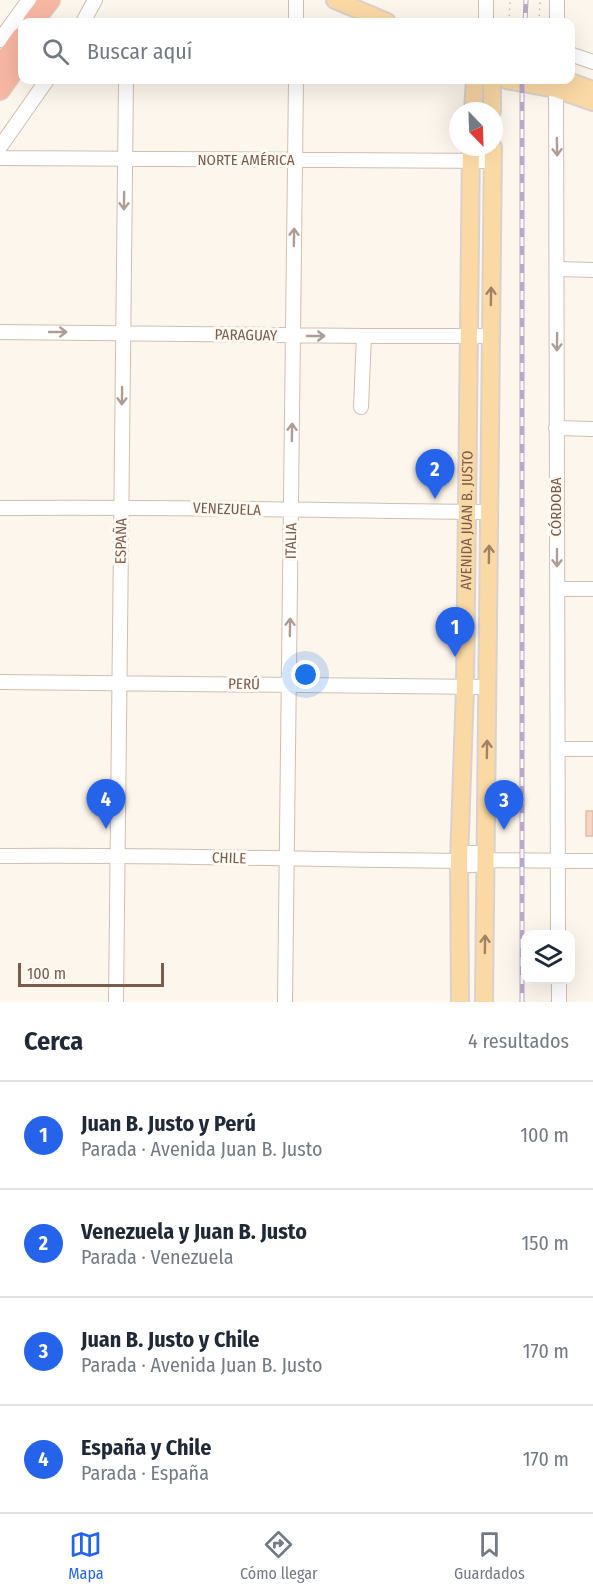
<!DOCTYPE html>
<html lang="es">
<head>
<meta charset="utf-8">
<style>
  :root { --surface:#fff; --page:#f2f2f3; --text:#1f2937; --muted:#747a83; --line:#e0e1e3; --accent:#2563eb }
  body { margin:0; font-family:"Fira Sans Condensed",sans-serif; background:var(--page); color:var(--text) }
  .controls { position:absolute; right:18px; bottom:18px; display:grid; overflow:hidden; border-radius:12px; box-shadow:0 6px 24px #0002 }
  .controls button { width:54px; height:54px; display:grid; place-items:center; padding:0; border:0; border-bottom:2px solid var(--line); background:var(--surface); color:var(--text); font:30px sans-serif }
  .compass { position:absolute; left:449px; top:102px; width:54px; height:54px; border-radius:50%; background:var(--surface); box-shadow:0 6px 24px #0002; rotate:157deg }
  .scale { position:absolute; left:18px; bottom:15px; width:146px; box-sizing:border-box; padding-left:6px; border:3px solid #7a5c4d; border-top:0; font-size:16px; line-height:21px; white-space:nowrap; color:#7a5c4d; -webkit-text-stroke:4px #fffaf3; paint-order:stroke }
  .you { position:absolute; left:306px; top:675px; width:21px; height:21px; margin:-15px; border:4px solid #fff; border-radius:50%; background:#1a73e8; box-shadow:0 0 0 9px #1a73e833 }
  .badge { display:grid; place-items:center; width:39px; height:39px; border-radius:50%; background:var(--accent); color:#fff; font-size:20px; font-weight:700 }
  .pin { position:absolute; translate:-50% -50px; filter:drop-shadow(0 2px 3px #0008) }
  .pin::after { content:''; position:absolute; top:32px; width:21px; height:18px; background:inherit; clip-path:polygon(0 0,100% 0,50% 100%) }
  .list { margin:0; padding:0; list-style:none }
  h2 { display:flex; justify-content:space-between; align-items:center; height:78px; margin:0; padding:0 24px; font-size:26px }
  h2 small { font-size:20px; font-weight:400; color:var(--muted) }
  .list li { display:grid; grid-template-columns:39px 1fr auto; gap:18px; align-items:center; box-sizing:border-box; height:108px; padding:0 24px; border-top:2px solid var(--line) }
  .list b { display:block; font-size:22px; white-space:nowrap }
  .list p { margin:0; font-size:20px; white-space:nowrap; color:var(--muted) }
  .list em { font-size:20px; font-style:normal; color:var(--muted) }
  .icon { flex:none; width:33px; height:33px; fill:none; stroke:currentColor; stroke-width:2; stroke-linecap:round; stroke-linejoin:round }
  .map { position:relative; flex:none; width:593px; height:1002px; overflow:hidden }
  .search { position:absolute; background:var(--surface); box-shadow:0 6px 24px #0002; left:18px; right:18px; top:18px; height:66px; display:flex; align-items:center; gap:15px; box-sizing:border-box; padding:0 21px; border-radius:12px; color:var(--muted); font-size:22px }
  .sheet { height:510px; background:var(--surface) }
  nav { display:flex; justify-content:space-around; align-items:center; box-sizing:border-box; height:84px; border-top:2px solid var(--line); background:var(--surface); font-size:16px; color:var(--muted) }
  nav a { display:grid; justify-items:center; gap:3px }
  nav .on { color:var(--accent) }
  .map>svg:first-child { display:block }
</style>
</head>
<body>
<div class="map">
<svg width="593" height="1002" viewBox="0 0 593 1002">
  <rect width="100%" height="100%" fill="#fdf6ec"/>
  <!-- building -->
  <path fill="#f3d5c3" stroke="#e6bba3" stroke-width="1.5" d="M586,811H593V836H586Z"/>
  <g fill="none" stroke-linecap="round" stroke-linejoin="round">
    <!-- minor casing -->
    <g stroke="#d1beb0" stroke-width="16">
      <path id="minor" d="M83,22L95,0
        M296,22V0
        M486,22V0
        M557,22V0
        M0,40L29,0
        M570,54L593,62
        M556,80L558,934
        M0,147L47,80
        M0,158L493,161
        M558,269L593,270
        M0,332L364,336H491
        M361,407L364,336
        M556,428L593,429
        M0,508C163,506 326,511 489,512
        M557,589H593
        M0,682L487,687
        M559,749H593
        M0,856C153,854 306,860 459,861C468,867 476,867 486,860L593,861
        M459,861L465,853H481L486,860
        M559,980V1002
        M116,1002L126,80
        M285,1002L296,80"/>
    </g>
    <!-- major casing -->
    <g stroke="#dad1cd" stroke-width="20">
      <g id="major">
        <path d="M335,0L387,22"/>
        <path d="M506,80L556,89L593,102"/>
        <path d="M565,80L593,90"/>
        <path d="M492,81V111"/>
        <path d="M473,111L475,80"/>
        <path id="s1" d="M460,1002L459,861L465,687L471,147"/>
        <path d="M484,1002L493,147"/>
      </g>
    </g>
    <!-- highway casing -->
    <g stroke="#dad1cd" stroke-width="22">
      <path id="highway" d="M33,22L50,0
        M1,67L22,37
        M0,90L22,59"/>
    </g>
    <!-- path -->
    <path stroke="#d9b8a5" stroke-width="1.5" stroke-dasharray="1.5 4.5" stroke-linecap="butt" d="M509,22L510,0
      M539,22L540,0"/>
    <!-- minor -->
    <use href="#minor" stroke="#fff" stroke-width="14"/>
    <!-- major -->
    <use href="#major" stroke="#fbd9a5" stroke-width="16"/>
    <!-- highway -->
    <use href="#highway" stroke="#f7b7a3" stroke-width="20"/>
    <!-- rail casing -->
    <g stroke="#b9a8c9" stroke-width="5">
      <path id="rail" d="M525,22L526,0
        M522,1002V80"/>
    </g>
    <!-- rail -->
    <use href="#rail" stroke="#fffaf3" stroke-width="3" stroke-dasharray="9" stroke-linecap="butt"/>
  </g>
  <!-- one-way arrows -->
  <defs><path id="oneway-shaft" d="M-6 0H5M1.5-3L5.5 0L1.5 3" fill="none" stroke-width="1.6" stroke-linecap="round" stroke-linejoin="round" transform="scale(1.5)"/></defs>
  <g stroke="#af9d94">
    <use href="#oneway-shaft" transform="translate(557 147) rotate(89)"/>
    <use href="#oneway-shaft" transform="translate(124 201) rotate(91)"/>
    <use href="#oneway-shaft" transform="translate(294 237) rotate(-89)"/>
    <use href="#oneway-shaft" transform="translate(58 332)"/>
    <use href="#oneway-shaft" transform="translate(316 336)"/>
    <use href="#oneway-shaft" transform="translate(557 342) rotate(91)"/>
    <use href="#oneway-shaft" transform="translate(122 396) rotate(91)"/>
    <use href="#oneway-shaft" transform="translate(292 432) rotate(-89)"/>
    <use href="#oneway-shaft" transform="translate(557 558) rotate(90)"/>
    <use href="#oneway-shaft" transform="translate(290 627) rotate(-89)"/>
  </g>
  <g stroke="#a18267">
    <use href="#oneway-shaft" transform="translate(491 296) rotate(-89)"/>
    <use href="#oneway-shaft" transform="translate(489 554) rotate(-89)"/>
    <use href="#oneway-shaft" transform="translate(487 749) rotate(-89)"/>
    <use href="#oneway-shaft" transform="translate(485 944) rotate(-89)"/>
  </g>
  <g text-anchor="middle" stroke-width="6" stroke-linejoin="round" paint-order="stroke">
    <!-- street labels -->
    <g font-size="15" fill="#7a5c4d" stroke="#fffaf3">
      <text x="246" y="165">NORTE AMÉRICA</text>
      <text transform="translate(246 335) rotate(1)" y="5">PARAGUAY</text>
      <text transform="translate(556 507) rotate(-90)" y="5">CÓRDOBA</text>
      <text transform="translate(227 509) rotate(2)" y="5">VENEZUELA</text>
      <text dy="5" stroke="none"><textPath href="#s1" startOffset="482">AVENIDA JUAN B. JUSTO</textPath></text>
      <text transform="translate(121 541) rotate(-89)" y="5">ESPAÑA</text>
      <text transform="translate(291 541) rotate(-89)" y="5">ITALIA</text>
      <text transform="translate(244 684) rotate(1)" y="5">PERÚ</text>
      <text transform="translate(229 858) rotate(2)" y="5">CHILE</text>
    </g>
  </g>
</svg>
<div class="controls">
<button><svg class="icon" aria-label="layers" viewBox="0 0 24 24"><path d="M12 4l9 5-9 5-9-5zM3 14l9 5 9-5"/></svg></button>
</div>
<svg class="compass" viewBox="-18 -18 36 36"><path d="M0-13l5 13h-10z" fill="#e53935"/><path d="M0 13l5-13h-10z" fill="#747a83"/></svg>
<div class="scale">100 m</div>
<div class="you"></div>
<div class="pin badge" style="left:455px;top:657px">1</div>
<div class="pin badge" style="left:435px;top:499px">2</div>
<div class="pin badge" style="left:504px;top:830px">3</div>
<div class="pin badge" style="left:106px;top:829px">4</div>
<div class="search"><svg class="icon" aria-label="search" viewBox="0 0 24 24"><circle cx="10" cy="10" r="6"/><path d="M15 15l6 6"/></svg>Buscar aquí</div>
</div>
<section class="sheet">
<h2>Cerca<small>4 resultados</small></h2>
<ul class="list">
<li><span class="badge">1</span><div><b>Juan B. Justo y Perú</b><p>Parada · Avenida Juan B. Justo</p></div><em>100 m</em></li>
<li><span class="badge">2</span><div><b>Venezuela y Juan B. Justo</b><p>Parada · Venezuela</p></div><em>150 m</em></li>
<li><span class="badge">3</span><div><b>Juan B. Justo y Chile</b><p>Parada · Avenida Juan B. Justo</p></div><em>170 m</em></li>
<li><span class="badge">4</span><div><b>España y Chile</b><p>Parada · España</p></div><em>170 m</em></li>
</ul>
</section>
<nav>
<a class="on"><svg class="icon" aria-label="map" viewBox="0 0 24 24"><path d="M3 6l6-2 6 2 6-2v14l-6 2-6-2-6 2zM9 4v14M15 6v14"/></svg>Mapa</a>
<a><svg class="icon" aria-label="directions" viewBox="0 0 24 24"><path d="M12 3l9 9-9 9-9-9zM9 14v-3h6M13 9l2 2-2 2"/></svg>Cómo llegar</a>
<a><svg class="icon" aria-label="saved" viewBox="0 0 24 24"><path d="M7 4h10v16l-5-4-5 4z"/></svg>Guardados</a>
</nav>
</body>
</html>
